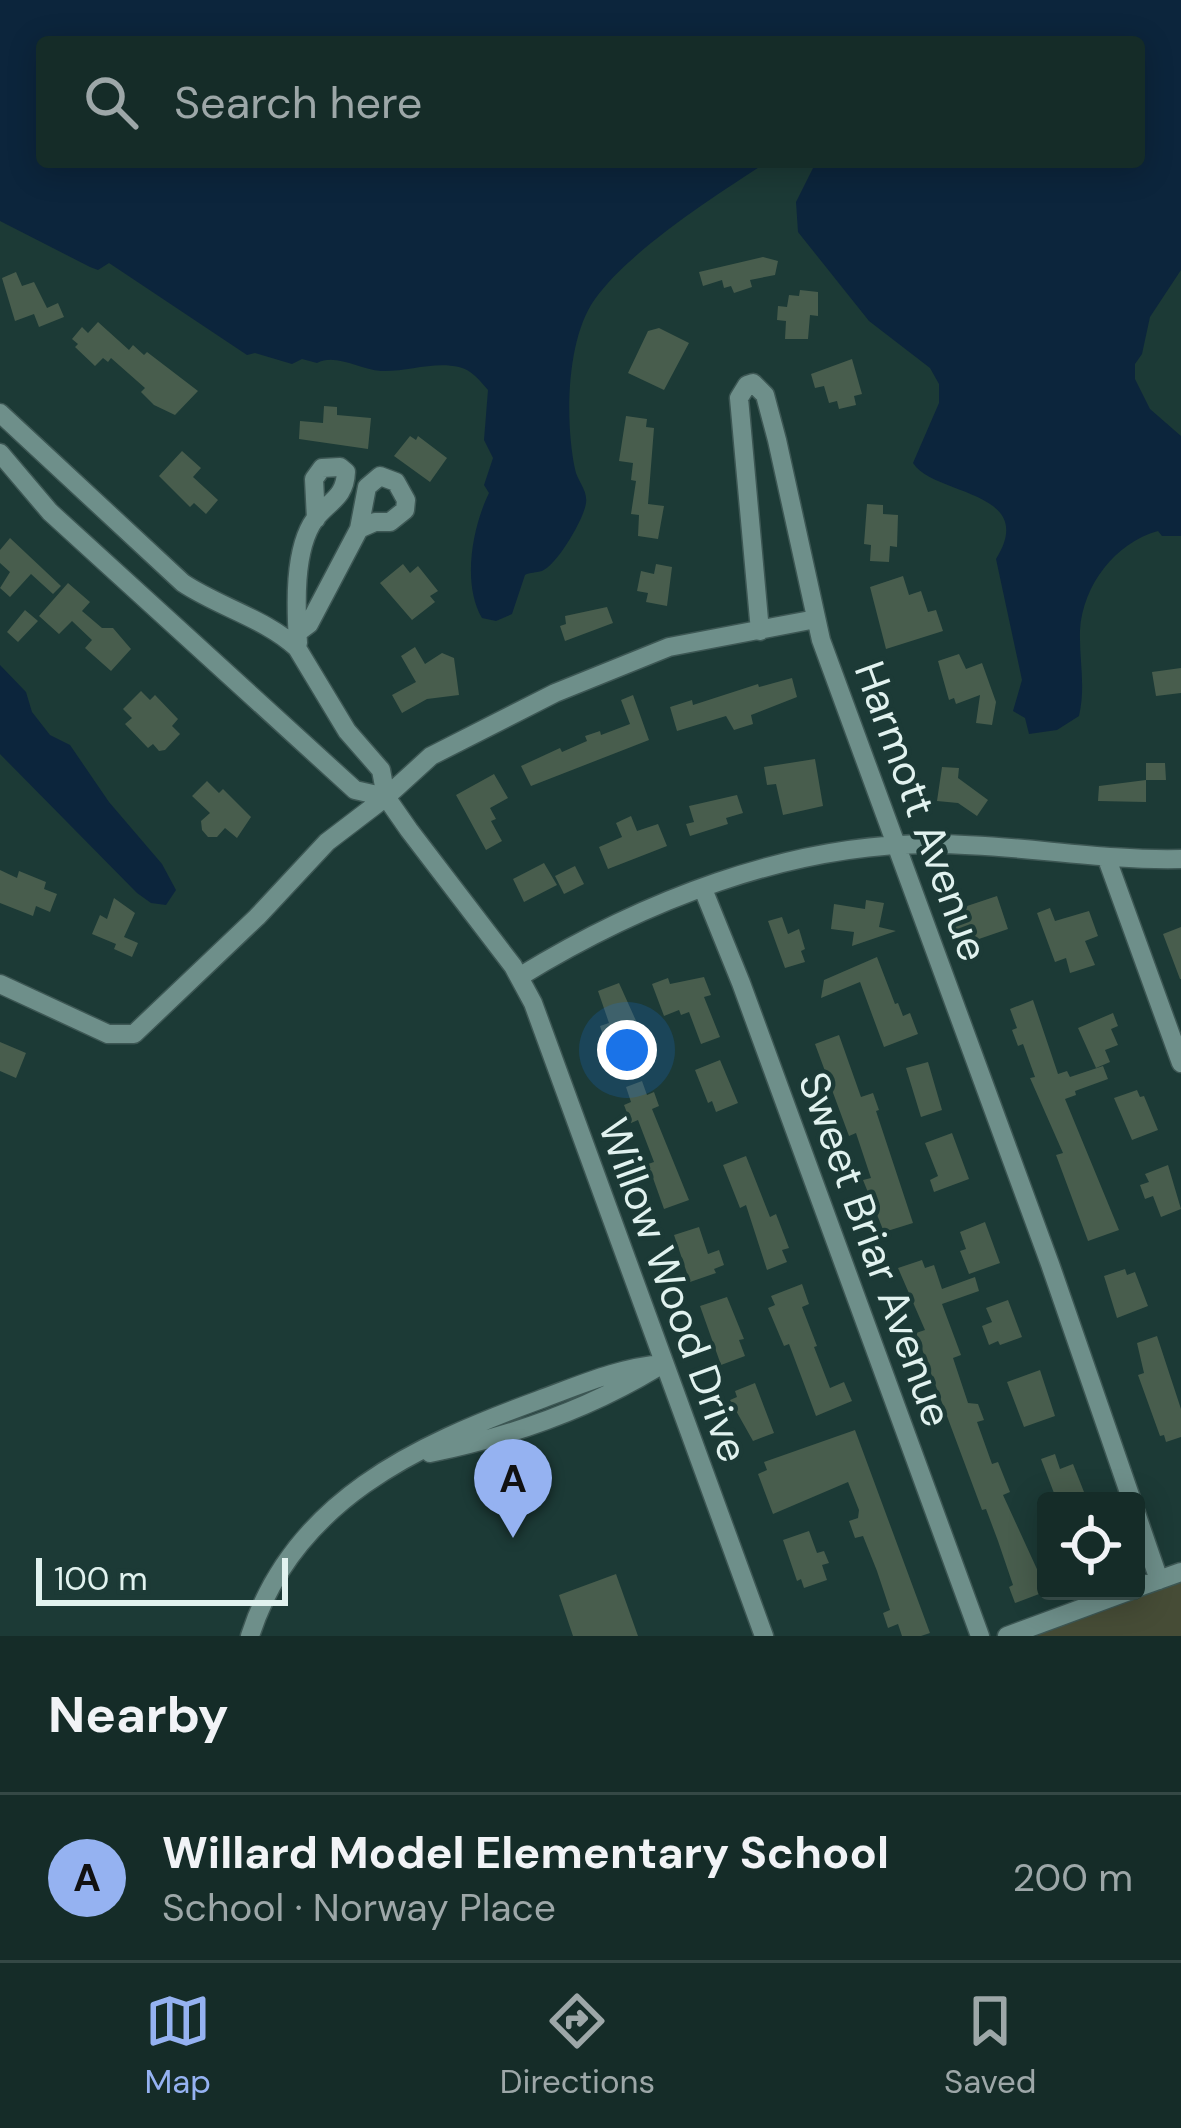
<!DOCTYPE html>
<html lang="en">
<head>
<meta charset="utf-8">
<style>
  :root { --surface:#152c28; --page:#1e3430; --text:#f1f3f6; --muted:#9da7a8; --line:#344845; --accent:#95b2f1 }
  body { margin:0; font-family:"DM Sans",sans-serif; background:var(--page); color:var(--text) }
  .controls { position:absolute; right:36px; bottom:36px; display:grid; overflow:hidden; border-radius:12px; box-shadow:0 6px 30px #0003 }
  .controls button { width:108px; height:108px; display:grid; place-items:center; padding:0; border:0; border-bottom:3px solid var(--line); background:var(--surface); color:var(--text); font:60px sans-serif }
  .scale { position:absolute; left:36px; bottom:30px; width:252px; box-sizing:border-box; padding-left:12px; border:6px solid #e1f2ef; border-top:0; font-size:33px; line-height:42px; white-space:nowrap; color:#e1f2ef; -webkit-text-stroke:9px #1c3a36; paint-order:stroke }
  .you { position:absolute; left:627px; top:1050px; width:42px; height:42px; margin:-30px; border:9px solid #fff; border-radius:50%; background:#1a73e8; box-shadow:0 0 0 18px #1a73e833 }
  .badge { display:grid; place-items:center; width:78px; height:78px; border-radius:50%; background:var(--accent); color:#111; font-size:39px; font-weight:700 }
  .pin { position:absolute; translate:-50% -99px; filter:drop-shadow(0 3px 6px #0008) }
  .pin::after { content:''; position:absolute; top:63px; width:42px; height:36px; background:inherit; clip-path:polygon(0 0,100% 0,50% 100%) }
  .list { margin:0; padding:0; list-style:none }
  h2 { display:flex; justify-content:space-between; align-items:center; height:156px; margin:0; padding:0 48px; font-size:51px }
  h2 small { font-size:39px; font-weight:400; color:var(--muted) }
  .list li { display:grid; grid-template-columns:78px 1fr auto; gap:36px; align-items:center; box-sizing:border-box; height:168px; padding:0 48px; border-top:3px solid var(--line) }
  .list b { display:block; font-size:45px; white-space:nowrap }
  .list p { margin:0; font-size:39px; white-space:nowrap; color:var(--muted) }
  .list em { font-size:39px; font-style:normal; color:var(--muted) }
  .icon { flex:none; width:66px; height:66px; fill:none; stroke:currentColor; stroke-width:2; stroke-linecap:round; stroke-linejoin:round }
  .map { position:relative; flex:none; width:1181px; height:1636px; overflow:hidden }
  .search { position:absolute; background:var(--surface); box-shadow:0 6px 30px #0003; left:36px; right:36px; top:36px; height:132px; display:flex; align-items:center; gap:30px; box-sizing:border-box; padding:0 42px; border-radius:12px; color:var(--muted); font-size:45px }
  .sheet { height:324px; background:var(--surface) }
  nav { display:flex; justify-content:space-around; align-items:center; box-sizing:border-box; height:168px; border-top:3px solid var(--line); background:var(--surface); font-size:33px; color:var(--muted) }
  nav a { display:grid; justify-items:center; gap:6px }
  nav .on { color:var(--accent) }
  .map>svg:first-child { display:block }
</style>
</head>
<body>
<div class="map">
<svg width="1181" height="1636" viewBox="0 0 1181 1636">
  <rect width="100%" height="100%" fill="#1c3a36"/>
  <!-- green -->
  <path fill="#464c36" d="M1181,1571V1636H1002Z"/>
  <!-- water -->
  <path fill="#0c253c" d="M0,0H1181V270L1150,317L1142,354L1135,364V379L1150,409L1181,436V536H1162L1158,531C1115,543 1083,585 1080,630C1079,660 1086,686 1079,716L1057,730L1029,734L1025,718L1013,711L1022,680L996,559C1039,490 934,496 913,463L939,403V384L930,368L869,321L798,232L796,202L814,166L810,162H1139V42H42V162H767C716,195 630,250 595,299C566,339 565,422 575,469C577,481 588,490 586,503C584,519 557,565 542,571C536,573 530,572 525,575L512,614L496,621L482,618C462,584 472,528 489,493L484,485L493,458L484,440L488,390C480,381 472,370 459,367C433,361 407,372 381,371C360,370 336,353 317,363L302,359L292,364L255,353L247,355L109,263L98,270L90,267L0,221Z
    M0,665L26,692L32,712L50,735L70,745L109,802L162,864L176,890L166,905L151,903L137,893L0,754Z"/>
  <!-- building -->
  <path fill="#485d4d" d="M763,257L778,261L775,275L750,280L752,287L734,293L731,286L724,288L722,280L703,286L699,272Z
    M16,272L22,286L34,282L47,308L58,303L64,317L39,327L34,314L15,321L2,278Z
    M800,290L818,292V316L810,315L808,339H785L786,321L777,320L778,306L787,307L789,295L799,296Z
    M98,322L129,350L133,345L144,355L147,352L198,391L175,415L154,405L141,392L145,388L111,358L108,362L103,358L95,366L75,347L78,344L72,339L82,327L88,333Z
    M659,328L689,343L664,390L628,373L648,331Z
    M852,359L862,394L854,396L856,405L839,409L837,401L829,403L824,386L815,388L811,374Z
    M324,406L337,407V415L371,418L368,449L299,439L300,421L323,423Z
    M626,416L647,419L646,427L654,428L648,504L664,506L658,539L638,536L639,515L631,514L636,481L631,480L633,463L619,461Z
    M410,436L416,440L418,436L447,458L430,482L394,456Z
    M182,451L201,468L193,477L218,500L206,514L194,503L190,507L159,476Z
    M867,504L883,505V514L898,515L897,547L890,546L889,562L870,561L871,545L864,544Z
    M10,538L61,586L53,594L31,574L10,597L0,588L10,572L0,563V550Z
    M403,564L410,573L418,566L438,591L430,596L435,602L412,620L380,583Z
    M656,564L672,567L667,606L646,602L648,593L637,591L641,571L654,574Z
    M903,576L909,595L921,591L928,612L936,610L943,631L886,649L870,587Z
    M68,583L90,602L82,611L102,628H113L131,649L111,671L85,648L92,640L72,621L59,634L39,616Z
    M607,607L613,623L565,641L560,626L566,624L565,616Z
    M25,610L38,621L18,642L7,632Z
    M415,647L425,664L442,653L454,658L459,695L427,699L402,713L392,695L416,682L401,656Z
    M959,654L966,669L982,663L996,702L992,725L976,723L980,695L956,704L954,698L949,700L938,661Z
    M1181,668V693L1156,696L1152,672Z
    M792,678L797,697L751,715L753,724L734,730L726,716L677,731L670,707L692,700L693,705L758,684L759,687Z
    M141,691L150,700L155,695L178,719L172,726L180,734L165,750L159,751L153,744L148,748L125,724L132,718L123,709Z
    M633,695L649,740L531,786L521,766L560,748L562,752L587,741L585,736L600,731L601,735L630,724L621,700Z
    M815,759L823,806L783,815L776,784L767,785L764,767Z
    M1146,763H1165L1166,780H1146V802L1098,801L1099,786L1146,780Z
    M942,767L959,768L958,778L988,800L977,816L958,803L937,801Z
    M494,774L508,798L490,808L496,819L491,821L502,841L486,850L456,795Z
    M207,781L219,793L223,789L251,817L237,838L225,828L217,837H208L202,830L201,821L210,813L192,796Z
    M737,795L743,813L726,818L728,824L690,836L686,824L694,822L689,806Z
    M631,816L637,831L658,824L667,846L608,869L599,847L622,837L616,823Z
    M544,863L557,885L524,902L513,879Z
    M575,866L584,884L564,894L555,876Z
    M0,870L17,878L19,871L46,882L44,889L57,894L50,912L36,906L33,916L0,903Z
    M997,896L1008,929L976,940L979,948L963,954L954,926L955,920L964,917L961,908Z
    M114,898L135,913L124,937L138,943L132,957L114,949L116,944L92,934L100,915L107,919Z
    M866,900L884,903L879,927L896,931L852,946L854,932L831,929L834,904L865,909Z
    M1050,908L1055,921L1089,911L1098,936L1085,941L1095,965L1070,973L1066,958L1055,962L1037,913Z
    M782,917L788,934L799,929L805,949L801,951L805,962L785,968L768,921Z
    M1181,927V979H1180L1163,934Z
    M877,957L895,1004L898,1003L903,1016L910,1013L918,1034L884,1047L860,982L821,998L824,980Z
    M704,977L711,995L704,997L720,1037L701,1044L689,1012L681,1015L679,1010L664,1016L652,984L668,978L670,984Z
    M619,983L651,1054L634,1060L625,1038L606,1045L600,1026L609,1023L598,991Z
    M1033,1000L1058,1074L1067,1071L1070,1077L1103,1066L1108,1079L1075,1091L1076,1095L1065,1099L1119,1230L1088,1241L1056,1155L1063,1153L1030,1078L1035,1077L1023,1044L1018,1046L1012,1030L1017,1028L1010,1009Z
    M1113,1013L1118,1026L1111,1029L1118,1045L1105,1050L1110,1062L1096,1068L1078,1028Z
    M839,1035L861,1097L873,1093L879,1110L876,1111L913,1223L884,1232L863,1180L871,1178L856,1133L849,1136L815,1044Z
    M0,1042L26,1053L16,1078L0,1071Z
    M720,1060L738,1103L716,1112L712,1101L708,1103L695,1070Z
    M928,1062L942,1110L921,1117L906,1068Z
    M642,1081L647,1095L654,1092L659,1106L652,1109L689,1200L664,1209L648,1164L654,1162L638,1120L631,1123L624,1105L631,1102L626,1087Z
    M1137,1090L1140,1097L1144,1096L1158,1130L1132,1140L1114,1098Z
    M952,1133L969,1179L934,1192L930,1180L938,1176L925,1143Z
    M746,1156L770,1217L776,1214L789,1248L782,1250L787,1262L767,1270L746,1205L740,1208L723,1165Z
    M1168,1165L1181,1209L1161,1217L1153,1196L1145,1199L1140,1185L1149,1182L1145,1174Z
    M985,1222L1000,1263L969,1274L960,1251L966,1249L960,1232Z
    M699,1227L708,1254L719,1250L724,1265L714,1269L716,1273L690,1282L674,1235Z
    M922,1260L925,1268L934,1265L942,1289L975,1277L979,1291L942,1304L961,1355L953,1358L968,1403L978,1404L984,1420L977,1422L992,1464L998,1462L1010,1492L1003,1495L1047,1591L1015,1603L1009,1587L1013,1585L998,1541L986,1509L982,1510L916,1333L925,1330L898,1268Z
    M1125,1269L1127,1275L1135,1272L1148,1306L1117,1318L1104,1276Z
    M802,1284L809,1304L802,1307L817,1346L814,1347L830,1388L844,1382L852,1401L816,1416L789,1344L784,1346L768,1308L775,1305L771,1296Z
    M727,1297L744,1339L739,1340L745,1356L721,1365L700,1306Z
    M1008,1300L1022,1337L1000,1345L998,1341L989,1345L982,1326L992,1322L986,1308Z
    M1157,1336L1181,1409V1437L1166,1442L1164,1435L1160,1436L1138,1375L1144,1373L1137,1343Z
    M1040,1370L1055,1416L1024,1427L1007,1382Z
    M755,1383L774,1433L753,1441L730,1400L737,1397L735,1391Z
    M855,1430L930,1633L921,1636H902L898,1624L888,1628L883,1613L890,1610L877,1571L863,1536L855,1538L849,1521L858,1518L859,1510L848,1482L773,1514L758,1474L767,1470L764,1462Z
    M1055,1454L1060,1469L1073,1464L1084,1492L1057,1501L1041,1459Z
    M809,1531L817,1553L824,1551L829,1563L822,1565L827,1580L804,1588L801,1579L797,1581L783,1540Z
    M616,1574L638,1636H573L559,1595Z"/>
  <g fill="none" stroke-linecap="round" stroke-linejoin="round">
    <!-- minor casing -->
    <g stroke="#3d5754" stroke-width="21">
      <path id="minor" d="M0,413L183,583C219,607 266,619 297,648L347,731L381,770L386,797L409,830L513,966L533,1003L764,1636
        M0,453L50,512L355,790L386,797
        M760,631L739,398L747,385L753,383L765,395L777,440L821,640L1050,1264L1132,1501
        M297,633L309,624L359,529L375,522H390L405,510L406,500L396,482L380,476L367,487L359,529
        M298,643C296,608 293,549 315,519C329,501 345,498 346,472L340,467L322,468L314,479L316,519
        M1107,859L1181,1063
        M703,889L741,983L980,1636
        M519,977C641,902 789,843 934,844C1017,844 1098,861 1181,859
        M0,984L108,1034H134L257,917L327,842L386,797L431,756L555,693L669,647L816,619
        M430,1453C508,1437 588,1409 656,1368
        M1136,1513L1159,1580
        M1136,1588L1181,1572
        M250,1636C293,1501 416,1445 539,1400C580,1385 620,1367 664,1364
        M1007,1636L1129,1591"/>
    </g>
    <!-- minor -->
    <use href="#minor" stroke="#6e8f8a" stroke-width="18"/>
  </g>
  <g text-anchor="middle" stroke-width="9" stroke-linejoin="round" paint-order="stroke">
    <!-- street labels -->
    <g font-size="42" fill="#e1f2ef" stroke="#1c3a36">
      <text transform="translate(922 811) rotate(70)" y="15">Harmott Avenue</text>
      <text transform="translate(876 1249) rotate(70)" y="15">Sweet Briar Avenue</text>
      <text transform="translate(674 1290) rotate(70)" y="15">Willow Wood Drive</text>
    </g>
  </g>
</svg>
<div class="controls">
<button><svg class="icon" aria-label="locate" viewBox="0 0 24 24"><circle cx="12" cy="12" r="6"/><path d="M12 2v4M12 18v4M2 12h4M18 12h4"/></svg></button>
</div>
<div class="scale">100 m</div>
<div class="you"></div>
<div class="pin badge" style="left:513px;top:1538px">A</div>
<div class="search"><svg class="icon" aria-label="search" viewBox="0 0 24 24"><circle cx="10" cy="10" r="6"/><path d="M15 15l6 6"/></svg>Search here</div>
</div>
<section class="sheet">
<h2>Nearby<small></small></h2>
<ul class="list">
<li><span class="badge">A</span><div><b>Willard Model Elementary School</b><p>School · Norway Place</p></div><em>200 m</em></li>
</ul>
</section>
<nav>
<a class="on"><svg class="icon" aria-label="map" viewBox="0 0 24 24"><path d="M3 6l6-2 6 2 6-2v14l-6 2-6-2-6 2zM9 4v14M15 6v14"/></svg>Map</a>
<a><svg class="icon" aria-label="directions" viewBox="0 0 24 24"><path d="M12 3l9 9-9 9-9-9zM9 14v-3h6M13 9l2 2-2 2"/></svg>Directions</a>
<a><svg class="icon" aria-label="saved" viewBox="0 0 24 24"><path d="M7 4h10v16l-5-4-5 4z"/></svg>Saved</a>
</nav>
</body>
</html>
